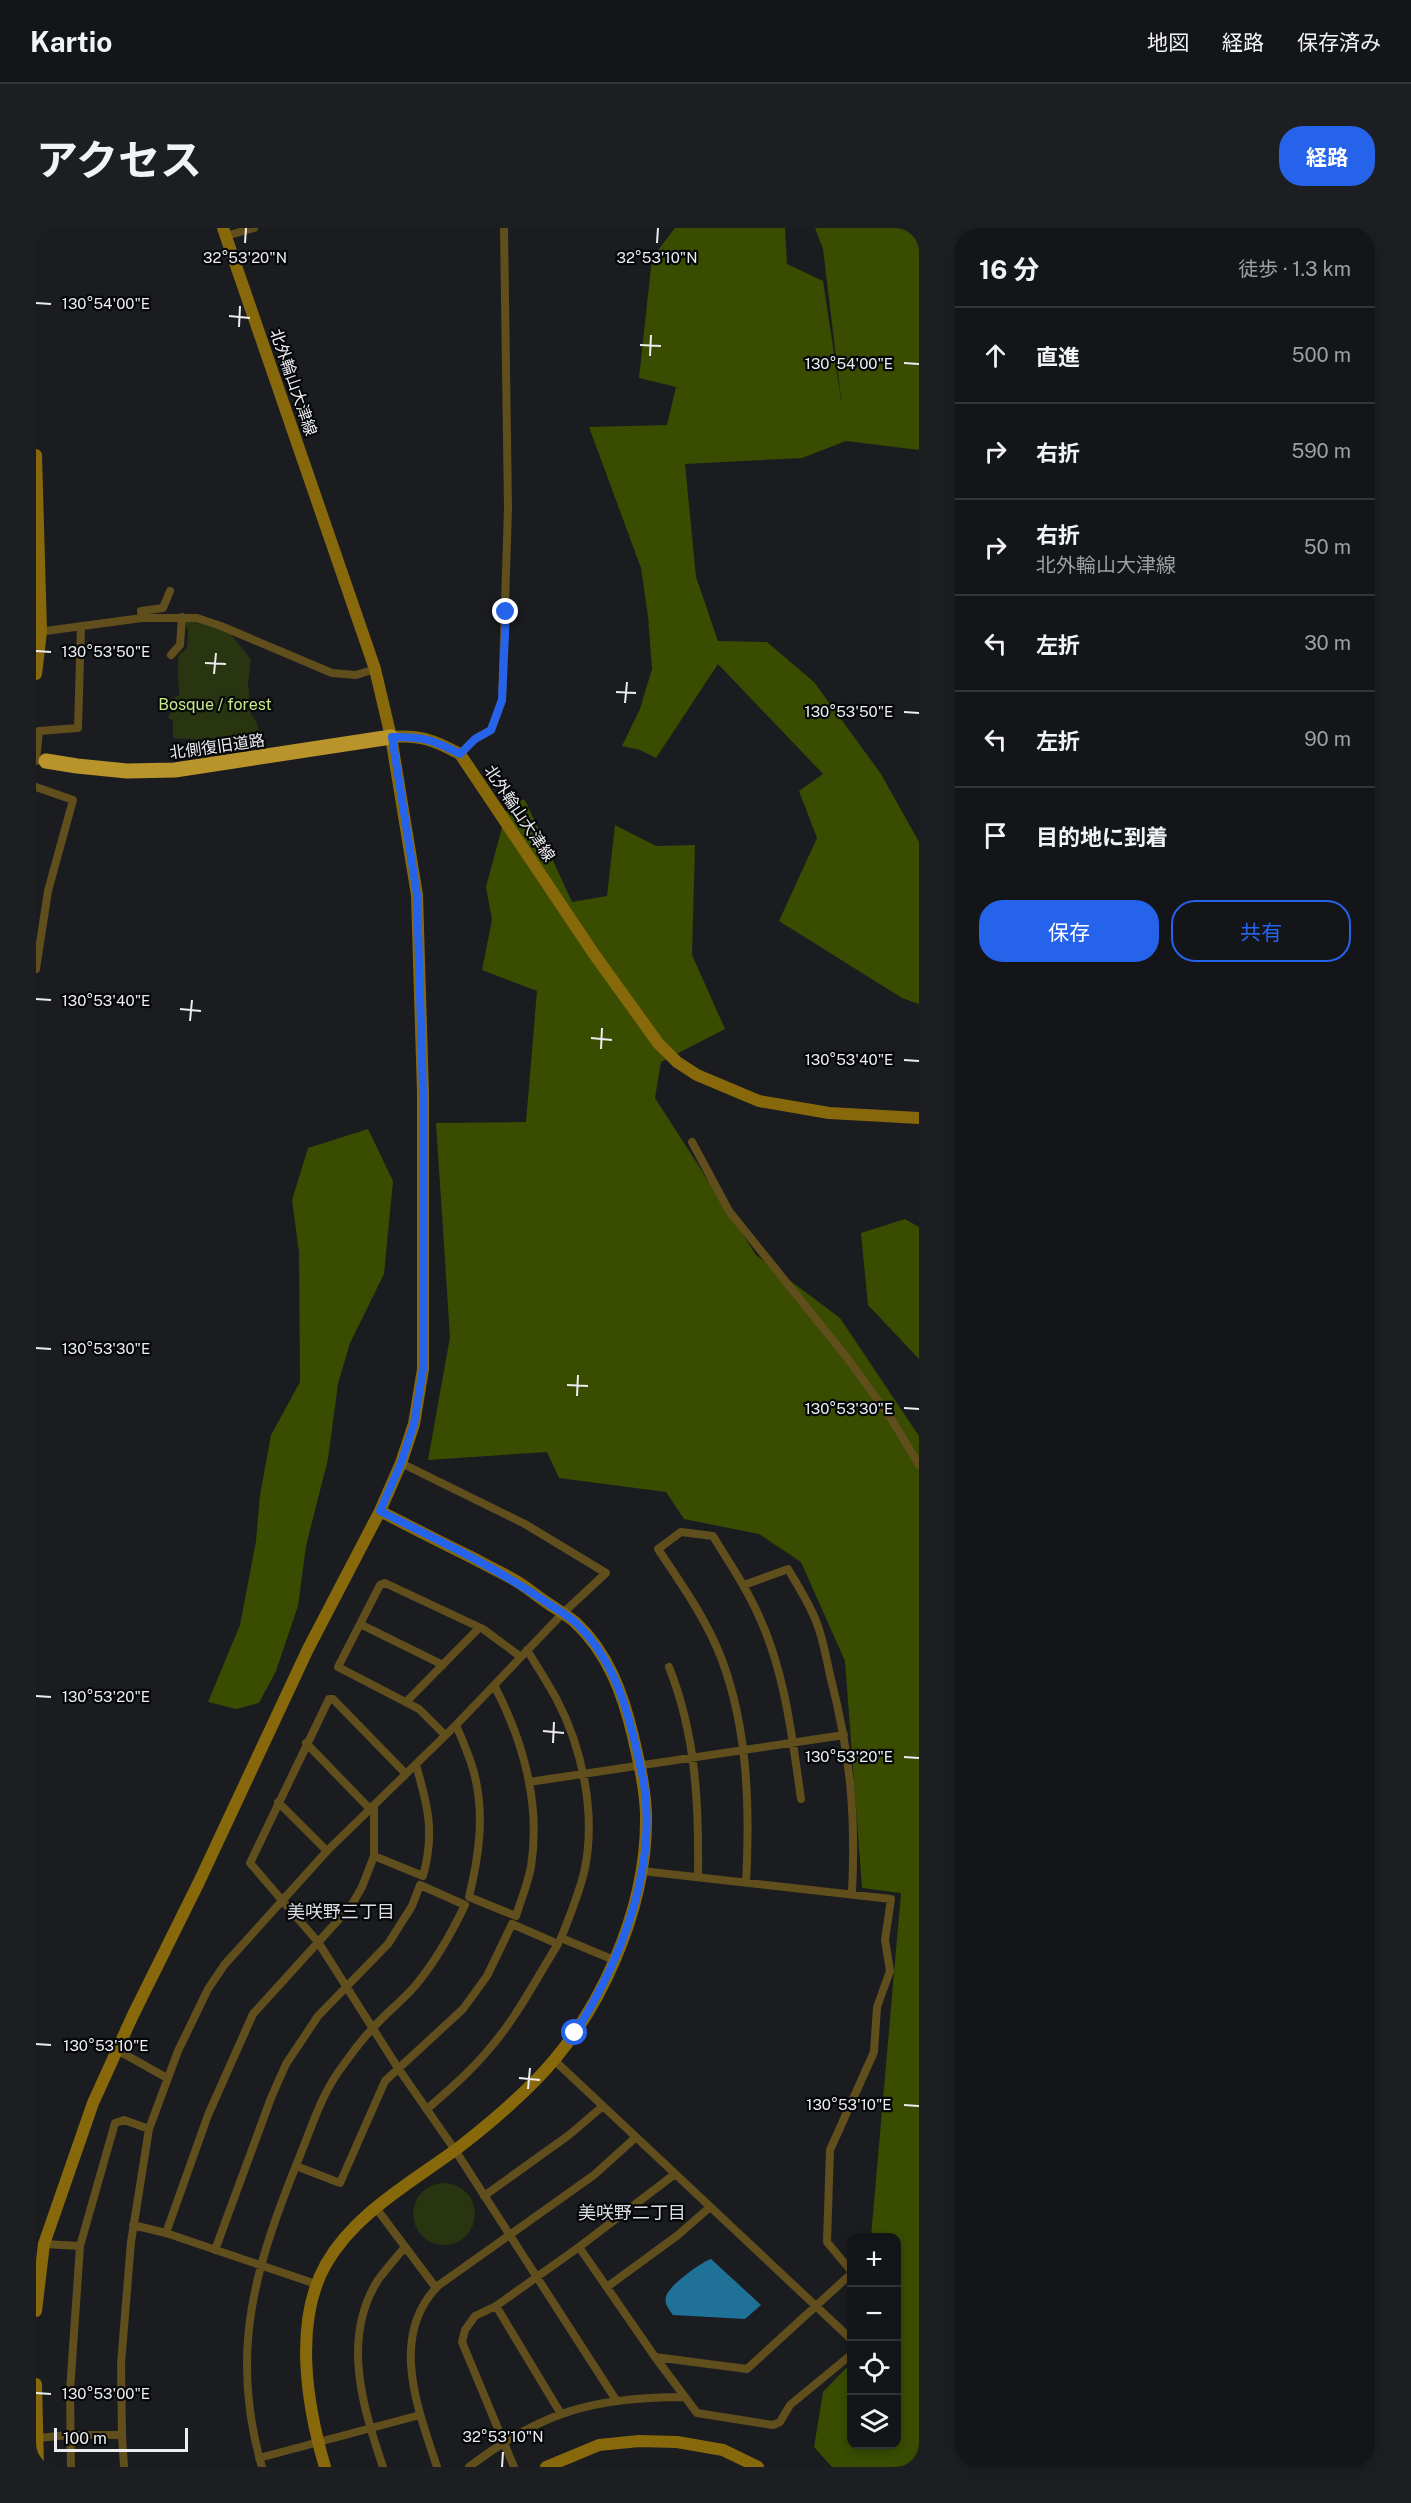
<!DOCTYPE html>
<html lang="ja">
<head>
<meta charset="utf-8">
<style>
  :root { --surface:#141518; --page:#1d1e21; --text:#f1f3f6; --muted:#9d9fa2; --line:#333437; --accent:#2563eb }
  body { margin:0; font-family:"Public Sans","Noto Sans JP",sans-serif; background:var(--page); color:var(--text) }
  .controls { position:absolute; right:18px; bottom:18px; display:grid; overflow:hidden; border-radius:12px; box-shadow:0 3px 9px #0003 }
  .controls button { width:54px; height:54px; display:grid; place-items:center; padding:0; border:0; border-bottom:2px solid var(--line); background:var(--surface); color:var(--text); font:30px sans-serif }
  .scale { position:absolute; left:18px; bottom:15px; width:134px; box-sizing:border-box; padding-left:6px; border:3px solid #ecedf0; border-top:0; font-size:16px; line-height:21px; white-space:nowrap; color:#ecedf0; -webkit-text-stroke:4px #060708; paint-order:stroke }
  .stop { position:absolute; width:18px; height:18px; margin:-14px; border:4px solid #2563eb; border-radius:50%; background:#fff }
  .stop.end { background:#2563eb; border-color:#fff; box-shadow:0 2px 6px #0008 }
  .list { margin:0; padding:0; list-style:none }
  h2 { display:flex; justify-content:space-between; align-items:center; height:78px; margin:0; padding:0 24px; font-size:26px }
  h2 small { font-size:20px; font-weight:400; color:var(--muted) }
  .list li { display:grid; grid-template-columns:39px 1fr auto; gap:18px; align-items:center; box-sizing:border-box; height:96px; padding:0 24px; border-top:2px solid var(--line) }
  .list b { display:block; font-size:22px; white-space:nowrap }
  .list p { margin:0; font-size:20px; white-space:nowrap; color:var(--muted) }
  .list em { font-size:20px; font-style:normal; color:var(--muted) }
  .actions { display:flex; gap:12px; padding:18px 24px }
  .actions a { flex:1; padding:14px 0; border:2px solid var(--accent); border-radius:24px; text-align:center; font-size:21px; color:var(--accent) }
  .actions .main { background:var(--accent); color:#fff }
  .icon { flex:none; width:33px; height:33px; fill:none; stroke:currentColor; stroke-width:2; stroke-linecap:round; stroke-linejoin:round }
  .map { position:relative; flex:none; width:883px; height:2239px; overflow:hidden; border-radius:24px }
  header { display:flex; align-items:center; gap:36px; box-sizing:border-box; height:84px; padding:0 30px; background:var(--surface); border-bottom:2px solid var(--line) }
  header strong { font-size:28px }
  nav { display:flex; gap:33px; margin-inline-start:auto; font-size:21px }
  .intro { display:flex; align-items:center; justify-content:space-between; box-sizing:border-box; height:144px; padding:0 36px }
  h1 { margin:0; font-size:42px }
  .button { padding:15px 27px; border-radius:24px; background:var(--accent); color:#fff; font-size:21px; font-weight:700 }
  main { display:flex; gap:36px; padding:0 36px }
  aside { flex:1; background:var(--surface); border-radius:24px; box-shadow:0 3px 9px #0003 }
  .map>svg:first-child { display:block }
</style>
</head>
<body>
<header>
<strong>Kartio</strong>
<nav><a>地図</a><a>経路</a><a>保存済み</a></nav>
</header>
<div class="intro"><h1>アクセス</h1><a class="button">経路</a></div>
<main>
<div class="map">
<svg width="883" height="2239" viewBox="0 0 883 2239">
  <rect width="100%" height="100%" fill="#1b1c20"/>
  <!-- green -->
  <path fill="#293410" d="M142,387L193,403L215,432L212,457L215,487L220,493L224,507L222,516L137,510V492L132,490L137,479L134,471L144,467C142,463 141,431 143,427C145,425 149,422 151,420L152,401Z
    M377 1986a31 31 0 1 1 62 0a31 31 0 1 1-62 0Z"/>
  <!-- forest -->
  <path fill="#394c00" d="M639,0H749L751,36L787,53L806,178L787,21L779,0H883V222L810,213L766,230L649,236L660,349L682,413L731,414L778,454L845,546L883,614V776L866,770L743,693L781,610L763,563L787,546L682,436L620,530L604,522L586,518L604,481L616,441L612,388L605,340L553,199L631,197L640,159L603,150L616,30Z
    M474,570L489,572L536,674L571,668L579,597L620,618L659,617L656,727L689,801L625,834L619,870L720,1027L804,1090L883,1208V2239H796L778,2219L787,2164L815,2135L816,2216H860V2010L835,2009L865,1665L826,1660L809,1433L765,1334L723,1306L648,1291L630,1264L523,1250L511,1224L392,1232L414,1109L400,895L490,894L501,763L446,742L456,692L450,659Z
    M332,901L357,953L348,1046L314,1115L302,1156L292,1231L270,1318L262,1378L240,1443L223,1475L200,1481L172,1474L204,1397L220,1313L224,1267L235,1207L264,1154L263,1024L256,972L272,920Z
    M869,991L883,999V1131L832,1077L825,1005Z"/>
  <!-- water -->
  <path fill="#207197" d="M675,2031L725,2077L709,2091L637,2087C633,2081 628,2076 630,2069C631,2059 665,2034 675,2031Z"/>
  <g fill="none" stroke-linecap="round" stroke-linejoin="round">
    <!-- street -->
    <path stroke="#604e1d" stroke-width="8" d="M190,8L218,0
      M106,390L105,383L127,380L134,363
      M2,404L106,390H161L185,398L296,445L320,447L339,441
      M135,427L144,417L146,389
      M424,526L439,511L455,502L466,472L472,280L468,0
      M0,533L3,503L42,500L45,398
      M0,559L37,572L12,663L0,741
      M656,914L693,983L812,1131L856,1192L883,1237
      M708,1357L752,1341C762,1358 773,1375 780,1393C787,1410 790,1429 794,1447C814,1525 820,1584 816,1665
      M324,1396L407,1437
      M491,1422C501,1438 511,1454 520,1470C546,1519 560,1584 549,1640C544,1664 534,1687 525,1710L578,1732
      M633,1439C660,1507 663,1576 662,1649
      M370,1474L443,1400
      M420,1497C426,1512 434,1528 438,1545C449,1586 443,1628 433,1669L480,1688C485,1672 492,1655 495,1639C505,1576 487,1512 458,1457
      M409,1507L383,1481L302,1439L344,1357L349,1355L447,1401L485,1429
      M270,1515L334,1581
      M370,1546L297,1471H293L214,1635L282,1714L362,1840L419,1922L580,2172
      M493,1554L808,1507
      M242,1574L291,1623
      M338,1628L387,1648C399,1605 392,1578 380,1537
      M606,1643L855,1671L849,1712L854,1743L841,1779L838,1824L794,1922L791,2014L816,2044
      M710,1654C714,1580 712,1502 686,1432C671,1392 646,1357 622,1321L645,1304L677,1308C692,1333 709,1357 721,1384C749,1442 756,1509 765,1571
      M81,1822L131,1850
      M518,1832L816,2112
      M260,1938L304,1955L349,1853L427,1781L451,1748L476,1696L522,1716C500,1751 481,1789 454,1820C435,1843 413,1862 391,1881
      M448,1968L533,1907L567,1878
      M340,1980L400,2060
      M97,1997L130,2005L280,2056
      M130,2005L172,1887L217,1786L315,1678L326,1659L338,1628V1577
      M8,2016L44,2018
      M543,2019L619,2129L661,2185L737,2197L744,2194L754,2177L816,2126
      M179,2022L235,1870L250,1836L282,1788L352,1716L376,1678L384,1657L429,1677C415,1706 400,1733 379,1758C366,1773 350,1785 337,1800C324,1813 314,1828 303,1843C285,1868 275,1901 263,1930C220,2037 192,2123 226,2239
      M571,2059L642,2007L674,1979
      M460,2078L525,2186
      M619,2129L711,2141L816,2045
      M2,2210L33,2207H86
      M223,2230L384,2187
      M35,2239L34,2163L44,2018L79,1895L88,1892L113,1901
      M88,2239L86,2207L85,2136L95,2014L113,1901L142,1823L172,1761L189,1736L291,1623L420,1497L527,1385L570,1345L489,1296L365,1235
      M347,2239C327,2180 305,2110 342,2052C350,2041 359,2031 368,2020
      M401,2239C382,2181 352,2107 403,2057L558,1947L600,1909
      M433,2239C505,2184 557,2169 648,2169
      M478,2239L426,2114L429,2102L439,2088L460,2078L543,2019L639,1946"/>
    <!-- secondary -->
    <path stroke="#87690b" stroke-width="12" d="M0,227L5,404L0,446
      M355,509C385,507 398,512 424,526L558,726L622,815L641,834L661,847L723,873L793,885L883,890
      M0,2083L8,2016L57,1875L97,1787L163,1654L272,1421L344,1283L365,1235L378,1196L387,1141V865L381,667L355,509L339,441L187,0
      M0,2156L2,2239
      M289,2239C271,2178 257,2094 290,2036C319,1985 376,1954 422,1920C448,1900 473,1879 496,1856C563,1790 612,1681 610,1586C609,1559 603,1534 597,1508C587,1466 572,1425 540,1395C531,1387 520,1381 510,1374C501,1368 494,1362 485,1356C470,1346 453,1339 437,1330C406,1315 375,1299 344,1283
      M510,2239L563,2217L603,2213L641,2214L687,2222L722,2239"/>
    <!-- highway -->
    <path stroke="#b9942b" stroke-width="15" d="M10,533L41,538L91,543L139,542L355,509"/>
  </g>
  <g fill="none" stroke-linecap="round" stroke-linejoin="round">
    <!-- route -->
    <path stroke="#2563eb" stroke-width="8" d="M470,384L466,472L455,502L439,511L424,526C398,512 385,508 356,509L381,667L387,865V1141L378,1196L365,1235L344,1283C399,1311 456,1337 507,1372C518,1380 531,1386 541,1396C572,1426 587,1466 597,1507C601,1524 605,1540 608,1556C621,1643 584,1734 539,1805"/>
  </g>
  <!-- ticks -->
  <path fill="none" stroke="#ecedf0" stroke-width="2" d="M209,15L210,0M621,15L622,0M0,75L15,76M193,88L214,90M203,99L204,78M604,117L625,118M614,128L615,107M868,135L883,136M0,423L15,424M169,435L190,436M178,446L180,425M580,464L600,465M589,475L591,454M868,484L883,485M0,771L15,772M144,781L165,783M154,793L156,772M555,810L576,812M565,821L566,800M868,832L883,833M0,1120L15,1121M531,1157L552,1158M541,1168L542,1147M868,1180L883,1181M0,1468L15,1469M507,1503L528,1505M517,1515L518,1494M868,1529L883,1530M0,1816L15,1817M483,1850L504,1852M492,1861L494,1840M868,1877L883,1878M0,2165L15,2166M466,2239L467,2224"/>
  <g text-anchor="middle" stroke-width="4.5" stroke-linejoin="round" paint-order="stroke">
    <!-- street labels -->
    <g font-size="16" fill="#ecedf0" stroke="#060708">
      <text transform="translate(258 154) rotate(71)" y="6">北外輪山大津線</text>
      <text transform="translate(181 518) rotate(-8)" y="6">北側復旧道路</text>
      <text transform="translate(484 585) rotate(56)" y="6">北外輪山大津線</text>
    </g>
    <!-- park labels -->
    <g font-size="16" fill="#c8e98a" stroke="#060708">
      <text x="179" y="482">Bosque / forest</text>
    </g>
    <!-- neighbourhood labels -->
    <g font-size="18" fill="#dedfe6" stroke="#060708">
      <text x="305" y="1690">美咲野三丁目</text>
      <text x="596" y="1991">美咲野二丁目</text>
    </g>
  </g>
  <g font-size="15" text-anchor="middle" fill="#ecedf0" stroke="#060708" stroke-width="4.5" stroke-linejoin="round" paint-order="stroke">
    <text x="209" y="35">32°53'20"N</text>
    <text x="621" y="35">32°53'10"N</text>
    <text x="70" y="81">130°54'00"E</text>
    <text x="813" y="141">130°54'00"E</text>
    <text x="70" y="429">130°53'50"E</text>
    <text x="813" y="489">130°53'50"E</text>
    <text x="70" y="778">130°53'40"E</text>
    <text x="813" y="837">130°53'40"E</text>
    <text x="70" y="1126">130°53'30"E</text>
    <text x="813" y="1186">130°53'30"E</text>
    <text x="70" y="1474">130°53'20"E</text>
    <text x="813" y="1534">130°53'20"E</text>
    <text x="70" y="1823">130°53'10"E</text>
    <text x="813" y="1882">130°53'10"E</text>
    <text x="70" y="2171">130°53'00"E</text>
    <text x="467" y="2214">32°53'10"N</text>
  </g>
</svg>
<div class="controls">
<button>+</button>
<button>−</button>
<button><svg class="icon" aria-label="locate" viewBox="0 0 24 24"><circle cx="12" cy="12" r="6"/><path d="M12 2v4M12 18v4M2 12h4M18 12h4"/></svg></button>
<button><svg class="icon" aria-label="layers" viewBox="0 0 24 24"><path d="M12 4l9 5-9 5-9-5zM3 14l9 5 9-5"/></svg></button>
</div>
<div class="scale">100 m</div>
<div class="stop" style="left:539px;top:1805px"></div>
<div class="stop end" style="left:470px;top:384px"></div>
</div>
<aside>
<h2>16 分<small>徒歩 · 1.3 km</small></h2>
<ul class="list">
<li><svg class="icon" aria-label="ahead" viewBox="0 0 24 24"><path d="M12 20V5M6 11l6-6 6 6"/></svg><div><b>直進</b></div><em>500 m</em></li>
<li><svg class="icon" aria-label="right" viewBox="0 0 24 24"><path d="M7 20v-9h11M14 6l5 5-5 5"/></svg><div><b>右折</b></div><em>590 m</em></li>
<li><svg class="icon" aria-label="right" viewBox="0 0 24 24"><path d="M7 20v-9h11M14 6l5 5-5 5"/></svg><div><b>右折</b><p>北外輪山大津線</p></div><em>50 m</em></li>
<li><svg class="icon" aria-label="left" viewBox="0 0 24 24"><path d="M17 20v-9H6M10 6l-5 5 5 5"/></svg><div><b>左折</b></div><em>30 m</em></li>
<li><svg class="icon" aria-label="left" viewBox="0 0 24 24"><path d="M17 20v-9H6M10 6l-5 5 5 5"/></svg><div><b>左折</b></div><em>90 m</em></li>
<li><svg class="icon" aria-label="arrive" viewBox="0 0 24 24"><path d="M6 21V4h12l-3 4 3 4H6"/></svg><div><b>目的地に到着</b></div></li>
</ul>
<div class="actions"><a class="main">保存</a><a>共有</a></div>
</aside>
</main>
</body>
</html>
